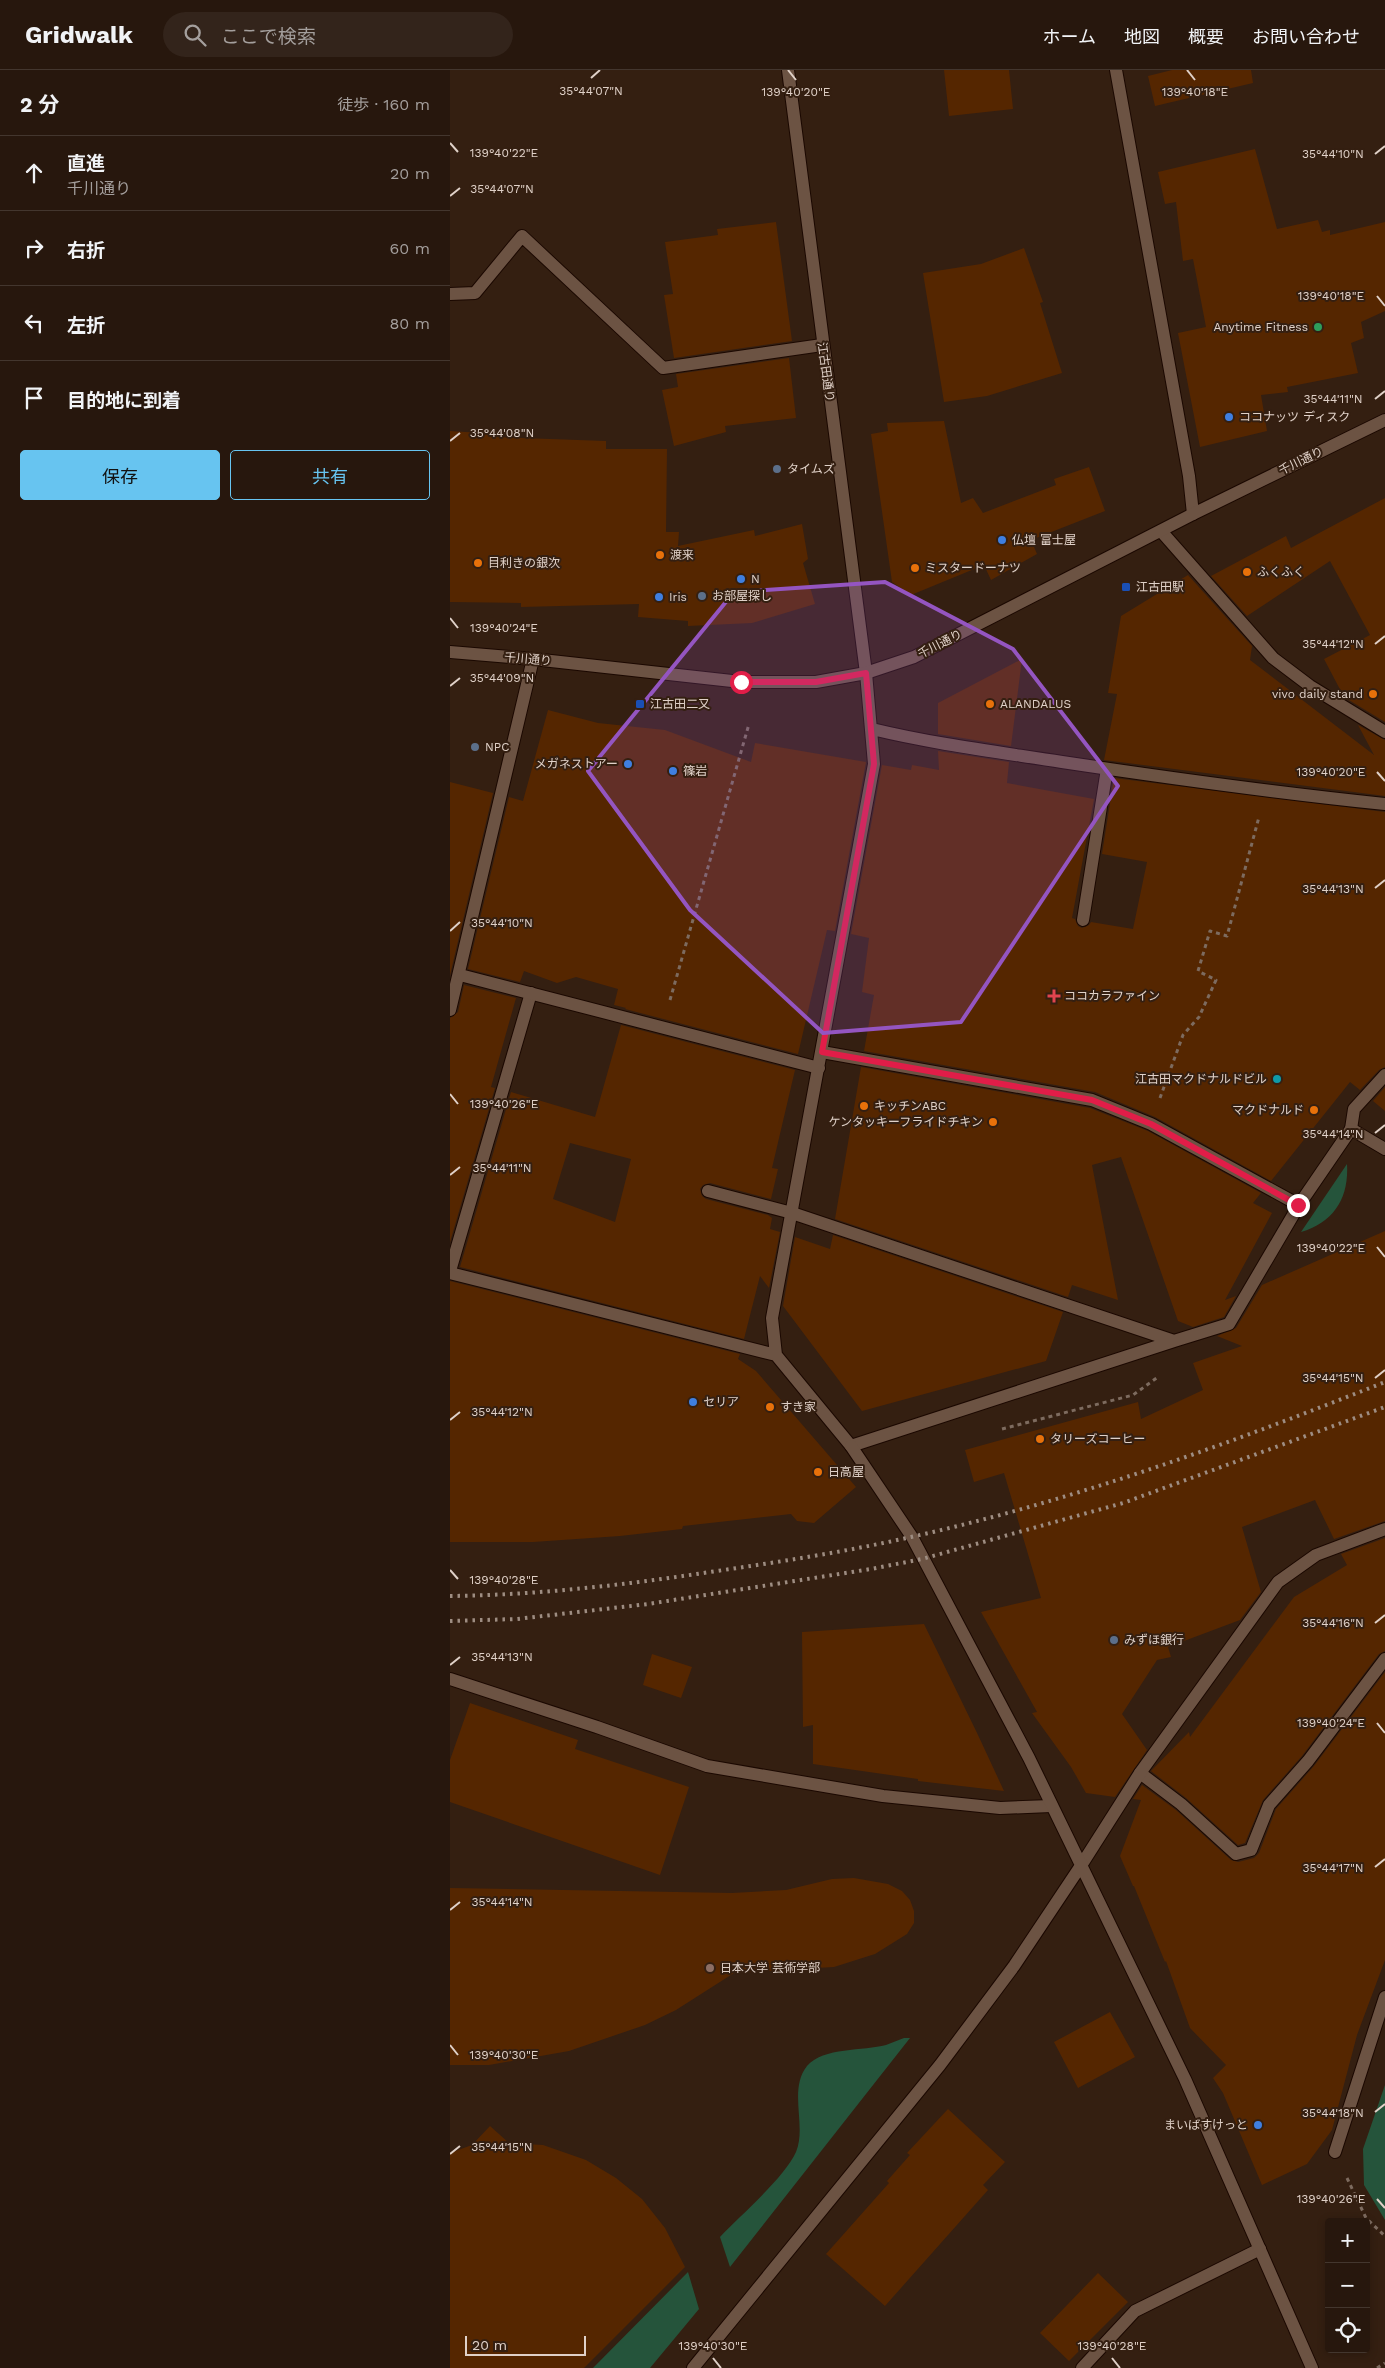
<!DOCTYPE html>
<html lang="ja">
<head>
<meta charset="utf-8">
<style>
  :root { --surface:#27170d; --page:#33241b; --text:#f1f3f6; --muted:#a49f9d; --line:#43362e; --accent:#67c4f0 }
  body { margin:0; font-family:"Work Sans","Noto Sans JP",sans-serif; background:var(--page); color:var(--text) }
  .controls { position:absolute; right:15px; bottom:15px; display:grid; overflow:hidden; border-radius:5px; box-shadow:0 2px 8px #0003 }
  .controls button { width:45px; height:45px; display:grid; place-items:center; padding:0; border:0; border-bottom:1px solid var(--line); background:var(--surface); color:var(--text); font:25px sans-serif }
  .scale { position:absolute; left:15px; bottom:12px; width:121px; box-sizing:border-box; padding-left:5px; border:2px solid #e0d1c8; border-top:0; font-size:14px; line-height:18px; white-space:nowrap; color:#e0d1c8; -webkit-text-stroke:4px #341f11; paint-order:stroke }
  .stop { position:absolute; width:15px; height:15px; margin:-11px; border:4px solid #e11d48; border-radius:50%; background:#fff }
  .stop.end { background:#e11d48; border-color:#fff; box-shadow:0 1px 5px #0008 }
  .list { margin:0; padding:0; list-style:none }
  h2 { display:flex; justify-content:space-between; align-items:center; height:65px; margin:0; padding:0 20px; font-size:21px }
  h2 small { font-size:16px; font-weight:400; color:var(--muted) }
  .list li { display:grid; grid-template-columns:32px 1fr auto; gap:15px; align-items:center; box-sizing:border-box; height:75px; padding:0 20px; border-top:1px solid var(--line) }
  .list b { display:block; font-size:19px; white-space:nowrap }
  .list p { margin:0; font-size:16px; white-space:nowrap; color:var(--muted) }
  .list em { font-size:16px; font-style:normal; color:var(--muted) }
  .actions { display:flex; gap:10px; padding:15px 20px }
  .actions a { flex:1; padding:11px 0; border:1px solid var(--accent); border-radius:5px; text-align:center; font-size:18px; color:var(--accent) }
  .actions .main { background:var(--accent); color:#111 }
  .icon { flex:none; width:28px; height:28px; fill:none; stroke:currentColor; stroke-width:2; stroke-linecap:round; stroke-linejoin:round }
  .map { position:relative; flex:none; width:935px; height:2298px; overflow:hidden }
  header { display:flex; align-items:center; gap:30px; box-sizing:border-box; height:70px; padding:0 25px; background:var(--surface); border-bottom:1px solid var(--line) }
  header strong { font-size:24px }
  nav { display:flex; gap:28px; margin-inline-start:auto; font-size:18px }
  .search { width:350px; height:45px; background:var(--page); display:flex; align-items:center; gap:12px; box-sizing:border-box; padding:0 18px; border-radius:28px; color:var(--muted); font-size:19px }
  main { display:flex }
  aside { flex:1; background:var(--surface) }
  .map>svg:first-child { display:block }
</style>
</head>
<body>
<header>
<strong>Gridwalk</strong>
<div class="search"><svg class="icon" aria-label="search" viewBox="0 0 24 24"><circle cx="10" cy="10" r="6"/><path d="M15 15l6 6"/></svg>ここで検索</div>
<nav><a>ホーム</a><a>地図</a><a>概要</a><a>お問い合わせ</a></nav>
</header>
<main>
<aside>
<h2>2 分<small>徒歩 · 160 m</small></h2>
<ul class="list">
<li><svg class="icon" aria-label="ahead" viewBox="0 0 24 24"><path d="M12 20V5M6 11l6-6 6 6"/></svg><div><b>直進</b><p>千川通り</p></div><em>20 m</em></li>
<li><svg class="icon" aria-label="right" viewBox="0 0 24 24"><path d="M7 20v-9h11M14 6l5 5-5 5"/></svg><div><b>右折</b></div><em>60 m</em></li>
<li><svg class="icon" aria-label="left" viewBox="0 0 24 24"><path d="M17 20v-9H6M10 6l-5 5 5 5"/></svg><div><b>左折</b></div><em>80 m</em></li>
<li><svg class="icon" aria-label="arrive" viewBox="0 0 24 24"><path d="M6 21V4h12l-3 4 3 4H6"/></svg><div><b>目的地に到着</b></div></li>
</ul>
<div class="actions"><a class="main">保存</a><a>共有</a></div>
</aside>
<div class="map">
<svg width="935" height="2298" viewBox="0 0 935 2298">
  <rect width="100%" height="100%" fill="#341f11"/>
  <!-- green -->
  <path fill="#25543b" d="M897,1094C899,1128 884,1152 851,1162Z
    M454,1968H460L280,2197L270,2167C290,2146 335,2107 346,2082C357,2056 338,2020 357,1996C373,1977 414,1981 436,1975C442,1973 448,1970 454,1968Z
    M935,2015V2150L914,2115L913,2079Z
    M238,2202L249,2239L200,2298H143Z"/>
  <!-- building -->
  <path fill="#552600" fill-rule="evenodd" d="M494,0H559L563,39L499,46Z
    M722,0H801L803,13L705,36L698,6Z
    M805,79L827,159L868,150L872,162L880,160V165L935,152V241L911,252L914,268L901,273L908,303L837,317L838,322L811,325L817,361L750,377L728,263L756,257L743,189L733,191L726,132L715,134L708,102Z
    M326,152L342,271L224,288L214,225L223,224L215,172L268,165L267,159Z
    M574,178L593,232L590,233L612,303L537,326L494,332L473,203L531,194Z
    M339,288L346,348L275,356L276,362L224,376L212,320L228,317L226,304Z
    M494,351L511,433L523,428L533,443L606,415L604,409L639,397L655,441L581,470L587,484L541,510L534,495L461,525L442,512L421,364L438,361L437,353Z
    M0,361L47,364V367L156,371V379H217L216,462H229L228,476L304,460L305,466L352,454L358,489L353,493L365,534L302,553L238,556V551L188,547L189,534L71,537V533L0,532Z
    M935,428V652L894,627L874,589L920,565L880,491L797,546L761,506L836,466L841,478Z
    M738,505L802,576L800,590L924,685L908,655L935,670V726L654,690L667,624L658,623L671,546Z
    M572,589L561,676L488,664V633Z
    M98,640L148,653L215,660L301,692L305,673L416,692L385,861L377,860L348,984L175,939L176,938L164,935L168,919L126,907L107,913L74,901L70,912L18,899L59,727L73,731Z
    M488,681L559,692L557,713L644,729L622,848L625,849L628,856L632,858L639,855L641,852L683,859L697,792L652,784L664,708L935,742V997L929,1000L910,1020L900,1012L821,1111L705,1047L645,1022L414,981L424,925L412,922L419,868L401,864L432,695L461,700L462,695L489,700Z
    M0,712L43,723L0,905Z
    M14,915L66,928L41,1017L45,1018L0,1172V948L8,942Z
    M171,955L345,1000L322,1098L328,1099L321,1129L260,1113L253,1115L250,1119L252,1126L256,1129L318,1145L322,1148L320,1159L330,1162L319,1218L310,1206L294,1269L10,1197L61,1022L145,1047ZM120,1073L181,1089L165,1152L103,1129Z
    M411,997L640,1038L698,1061L811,1123L803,1133L822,1143L775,1230L786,1226L774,1247L743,1257L728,1251L671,1087L642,1095L668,1230L622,1215L618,1227L385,1149Z
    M935,1017V1041L923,1031Z
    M935,1161V1451L884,1469L865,1430L792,1457L811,1522L790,1550L718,1577L721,1587L707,1590L672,1644L697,1680L665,1727L636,1723L621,1697L582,1643L587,1642L531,1542L591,1528L554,1403L524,1412L515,1380L688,1332L691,1349L753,1320L743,1293L792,1276L767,1266L786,1258L812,1215Z
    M383,1165L613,1242L596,1291L412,1341L333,1236L345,1167L380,1179Z
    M0,1211L290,1284L288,1289L306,1301L406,1417L364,1453L347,1451L341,1444L233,1456L232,1459L170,1466L83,1472H0Z
    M935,1468V1581L929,1584L852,1686L813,1730L795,1773L788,1775L736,1728L701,1701L739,1662L740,1667L844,1527L897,1495L891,1484Z
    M474,1554L528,1665L554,1721L468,1711V1709L363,1694V1655L353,1657L352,1562Z
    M202,1584L242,1597L231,1628L193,1615Z
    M935,1602V1890L907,1965L882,2060L857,2094L812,2115L773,2023L763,2008L776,1995L740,1958L716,1891L715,1892L684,1816H683L670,1786L691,1730L683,1729L692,1715L726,1740L781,1790L788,1792L804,1788L809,1783L826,1739L864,1696Z
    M20,1633L128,1670L125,1679L239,1717L210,1805L0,1732V1690Z
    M404,1808L438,1814L452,1821L460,1830L464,1841V1853L457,1864L425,1884L384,1897L284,1903L226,1940L195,1955L119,1981L39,1995H0V1818L282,1823L336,1820L382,1809Z
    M660,1942L685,1987L628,2018L604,1972Z
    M498,2039L555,2092L533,2115L538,2120L435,2236L376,2184L439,2113L437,2111L460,2085L457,2083Z
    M40,2056L59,2073L93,2075L136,2090L166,2108L192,2129L215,2158L235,2197L134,2298H0V2083L22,2075Z
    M648,2203L678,2232L619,2291L590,2263Z"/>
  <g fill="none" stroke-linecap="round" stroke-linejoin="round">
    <!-- service casing -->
    <g stroke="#1b0800" stroke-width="14">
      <path id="service" d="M0,224L25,223L72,166L213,298L372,275
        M711,461L823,588L860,616L935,662
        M633,850L657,699
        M0,940L83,589
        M372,982L642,1030L701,1054L849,1135
        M901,1059L904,1039L935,1005
        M258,1121L342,1143
        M0,1201L81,923
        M690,1703L731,1734L786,1784L801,1780L819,1735L858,1691L935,1589
        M885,2082L935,1927
        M632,2298L685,2241L810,2179"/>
    </g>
    <!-- minor casing -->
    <g stroke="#1b0800" stroke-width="14">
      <path id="minor" d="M666,0L739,406L743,444
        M416,603L424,694L322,1248L326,1285L401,1376L724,1271
        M422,659C484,674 548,682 612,692C719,708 827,723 935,734
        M10,905L369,998
        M342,1143L724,1271L779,1254L849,1135L901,1059L935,1079
        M0,1203L326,1285
        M0,1609L147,1657L257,1696L433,1726L550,1738L601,1736
        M632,1794L690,1703L828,1512L866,1485L935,1459"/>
    </g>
    <!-- tertiary casing -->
    <g stroke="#1b0800" stroke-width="14">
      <path id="tertiary" d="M338,0L416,603
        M401,1376L462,1467L579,1688L735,2009L862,2298
        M243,2298L490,1995L564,1896L632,1794"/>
    </g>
    <!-- secondary casing -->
    <g stroke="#1b0800" stroke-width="14">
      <path id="secondary" d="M0,582L83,589L291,612H366L416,603L464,587L743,444L935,350"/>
    </g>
    <!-- path -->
    <path stroke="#7d6b5f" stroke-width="3" stroke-dasharray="4 4" stroke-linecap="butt" d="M220,930L299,654
      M710,1028L733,965L749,947L766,910L748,901L760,861L777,866L809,747
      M552,1359L683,1325L708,1307
      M897,2108L916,2148L935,2166
      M927,2298L935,2293"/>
    <!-- service -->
    <use href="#service" stroke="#6c5343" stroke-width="12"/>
    <!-- minor -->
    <use href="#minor" stroke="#6c5343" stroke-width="12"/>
    <!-- tertiary -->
    <use href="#tertiary" stroke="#6c5343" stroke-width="12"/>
    <!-- secondary -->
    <use href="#secondary" stroke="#6c5343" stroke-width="12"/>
    <!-- rail -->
    <path stroke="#9e8d82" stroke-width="4" stroke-dasharray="2.5 5" stroke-linecap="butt" d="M0,1526C88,1525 174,1515 260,1502C328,1492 395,1482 461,1467C623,1431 781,1373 935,1312
      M0,1551L67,1549L198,1534L421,1499L472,1489L673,1433L935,1337"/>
  </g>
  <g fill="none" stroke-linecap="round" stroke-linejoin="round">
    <!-- route -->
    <path stroke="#e11d48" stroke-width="6" d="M291,612H366L416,603L424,694L372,982L642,1030L701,1054L848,1135"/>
  </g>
  <!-- marked area -->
  <path fill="#9455c1" fill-opacity="0.2" stroke="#9455c1" stroke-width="4" stroke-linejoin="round" d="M435,512L563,579L668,716L511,952L373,963L240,840L138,701L284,522Z"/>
  <!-- ticks -->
  <path fill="none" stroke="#e0d1c8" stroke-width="2" d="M338,0L346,10M737,0L745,10M141,8L150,0M0,73L8,82M925,84L935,76M0,126L10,118M927,226L935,236M925,329L935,321M0,371L10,363M0,548L8,558M925,574L935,566M0,616L10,608M927,702L935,711M925,818L935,810M0,861L10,852M0,1024L8,1034M925,1063L935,1055M0,1105L10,1097M927,1177L935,1187M925,1308L935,1300M0,1350L10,1342M0,1500L8,1509M925,1553L935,1545M0,1595L10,1587M927,1653L935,1663M925,1797L935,1789M0,1840L10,1832M0,1975L8,1985M925,2042L935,2034M0,2084L10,2076M927,2129L935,2138M263,2288L271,2298M662,2288L670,2298"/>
  <!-- markers -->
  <circle fill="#2e9e5b" stroke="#341f11" stroke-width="2" cx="868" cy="257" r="5"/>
  <g fill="#3f7fe0" stroke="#341f11" stroke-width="2">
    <circle cx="779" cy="347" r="5"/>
    <circle cx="552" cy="470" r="5"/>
    <circle cx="291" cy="509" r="5"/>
    <circle cx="209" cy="527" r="5"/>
    <circle cx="178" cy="694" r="5"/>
    <circle cx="223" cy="701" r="5"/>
    <circle cx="243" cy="1332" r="5"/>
    <circle cx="808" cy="2055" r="5"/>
  </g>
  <g fill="#5c6f8a" stroke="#341f11" stroke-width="2">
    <circle cx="327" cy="399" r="5"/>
    <circle cx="252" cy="526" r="5"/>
    <circle cx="25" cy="677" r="5"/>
    <circle cx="664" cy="1570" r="5"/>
  </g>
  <g fill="#e8710a" stroke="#341f11" stroke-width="2">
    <circle cx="210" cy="485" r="5"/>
    <circle cx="28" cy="493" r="5"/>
    <circle cx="465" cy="498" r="5"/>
    <circle cx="797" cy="502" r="5"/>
    <circle cx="923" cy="624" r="5"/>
    <circle cx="540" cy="634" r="5"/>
    <circle cx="414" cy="1036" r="5"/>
    <circle cx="864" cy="1040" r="5"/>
    <circle cx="543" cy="1052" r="5"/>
    <circle cx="320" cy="1337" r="5"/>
    <circle cx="590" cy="1369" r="5"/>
    <circle cx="368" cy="1402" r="5"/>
  </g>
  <g fill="#1a4fb4" stroke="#341f11" stroke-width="2">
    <rect x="671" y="512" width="10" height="10" rx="2.5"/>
    <rect x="185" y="629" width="10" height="10" rx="2.5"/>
  </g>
  <path fill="#e0444e" stroke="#341f11" stroke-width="2" d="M601.5 918.5h5v5h5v5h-5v5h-5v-5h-5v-5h5z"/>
  <circle fill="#0f9aa8" stroke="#341f11" stroke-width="2" cx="827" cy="1009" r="5"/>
  <circle fill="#8d6e63" stroke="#341f11" stroke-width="2" cx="260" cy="1898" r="5"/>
  <g text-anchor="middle" stroke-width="4" stroke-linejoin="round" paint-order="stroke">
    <!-- poi labels -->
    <g font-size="12" fill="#e0d1c8" stroke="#341f11" text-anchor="start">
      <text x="858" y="261" text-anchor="end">Anytime Fitness</text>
      <text x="789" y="351">ココナッツ ディスク</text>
      <text x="337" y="403">タイムズ</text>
      <text x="562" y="474">仏壇 富士屋</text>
      <text x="220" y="489">渡来</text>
      <text x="38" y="497">目利きの銀次</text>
      <text x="475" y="502">ミスタードーナツ</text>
      <text x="807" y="506">ふくふく</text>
      <text x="301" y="513">N</text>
      <text x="686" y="521">江古田駅</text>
      <text x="262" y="530">お部屋探し</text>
      <text x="219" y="531">Iris</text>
      <text x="913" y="628" text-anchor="end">vivo daily stand</text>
      <text x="200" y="638">江古田二又</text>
      <text x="550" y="638">ALANDALUS</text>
      <text x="35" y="681">NPC</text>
      <text x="168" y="698" text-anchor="end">メガネストアー</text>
      <text x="233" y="705">篠岩</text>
      <text x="614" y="930">ココカラファイン</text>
      <text x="817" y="1013" text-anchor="end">江古田マクドナルドビル</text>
      <text x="424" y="1040">キッチンABC</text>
      <text x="854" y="1044" text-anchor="end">マクドナルド</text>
      <text x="533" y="1056" text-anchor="end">ケンタッキーフライドチキン</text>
      <text x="253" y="1336">セリア</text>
      <text x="330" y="1341">すき家</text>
      <text x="600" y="1373">タリーズコーヒー</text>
      <text x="378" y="1406">日高屋</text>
      <text x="674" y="1574">みずほ銀行</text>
      <text x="270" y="1902">日本大学 芸術学部</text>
      <text x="798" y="2059" text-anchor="end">まいばすけっと</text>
    </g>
    <!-- street labels -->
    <g font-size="12" fill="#e0d1c8" stroke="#341f11">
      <text transform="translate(376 302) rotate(82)" y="4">江古田通り</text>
      <text transform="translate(851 391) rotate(-26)" y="4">千川通り</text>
      <text transform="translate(490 574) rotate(-27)" y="4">千川通り</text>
      <text transform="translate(78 589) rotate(5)" y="4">千川通り</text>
    </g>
  </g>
  <g font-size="12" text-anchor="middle" fill="#e0d1c8" stroke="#341f11" stroke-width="4" stroke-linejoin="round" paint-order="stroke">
    <text x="141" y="25">35°44'07"N</text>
    <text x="745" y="26">139°40'18"E</text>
    <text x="346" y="26">139°40'20"E</text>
    <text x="54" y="87">139°40'22"E</text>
    <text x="883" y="88">35°44'10"N</text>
    <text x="52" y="123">35°44'07"N</text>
    <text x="881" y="230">139°40'18"E</text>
    <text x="883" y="333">35°44'11"N</text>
    <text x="52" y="367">35°44'08"N</text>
    <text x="54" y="562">139°40'24"E</text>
    <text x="883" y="578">35°44'12"N</text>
    <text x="52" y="612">35°44'09"N</text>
    <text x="881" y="706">139°40'20"E</text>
    <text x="883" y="823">35°44'13"N</text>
    <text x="52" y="857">35°44'10"N</text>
    <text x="54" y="1038">139°40'26"E</text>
    <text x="883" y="1068">35°44'14"N</text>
    <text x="52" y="1102">35°44'11"N</text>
    <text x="881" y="1182">139°40'22"E</text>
    <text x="883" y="1312">35°44'15"N</text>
    <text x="52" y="1346">35°44'12"N</text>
    <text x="54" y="1514">139°40'28"E</text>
    <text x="883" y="1557">35°44'16"N</text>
    <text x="52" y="1591">35°44'13"N</text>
    <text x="881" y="1657">139°40'24"E</text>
    <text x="883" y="1802">35°44'17"N</text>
    <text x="52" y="1836">35°44'14"N</text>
    <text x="54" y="1989">139°40'30"E</text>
    <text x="883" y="2047">35°44'18"N</text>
    <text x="52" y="2081">35°44'15"N</text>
    <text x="881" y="2133">139°40'26"E</text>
    <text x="263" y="2280">139°40'30"E</text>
    <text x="662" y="2280">139°40'28"E</text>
  </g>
</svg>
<div class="controls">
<button>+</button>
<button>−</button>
<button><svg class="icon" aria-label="locate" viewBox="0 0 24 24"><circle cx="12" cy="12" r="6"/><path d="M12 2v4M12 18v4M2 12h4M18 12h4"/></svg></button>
</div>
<div class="scale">20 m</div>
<div class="stop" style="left:291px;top:612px"></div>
<div class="stop end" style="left:848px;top:1135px"></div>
</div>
</main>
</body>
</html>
